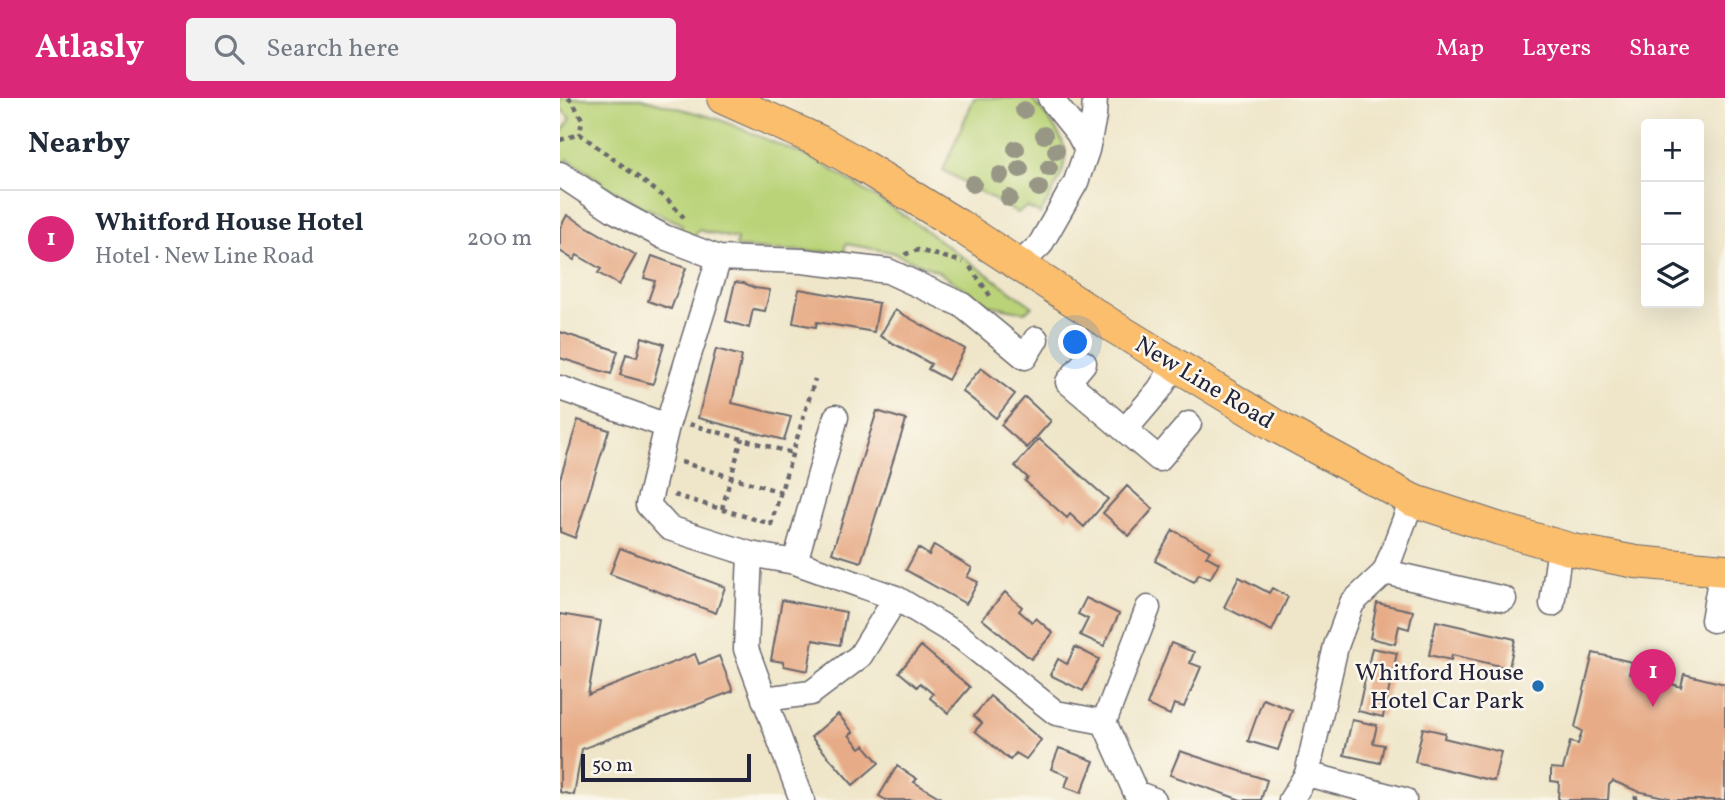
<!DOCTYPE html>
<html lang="en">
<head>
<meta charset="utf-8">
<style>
  :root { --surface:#fff; --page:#f2f2f3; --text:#1f2937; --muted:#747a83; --line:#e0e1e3; --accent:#db2777 }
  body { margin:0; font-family:Vollkorn,serif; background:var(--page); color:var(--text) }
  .controls { position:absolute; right:21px; top:21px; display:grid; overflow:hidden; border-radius:7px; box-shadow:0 7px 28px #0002 }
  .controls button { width:63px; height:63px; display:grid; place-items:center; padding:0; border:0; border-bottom:2px solid var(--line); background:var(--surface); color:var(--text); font:35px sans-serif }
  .scale { position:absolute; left:21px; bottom:18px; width:170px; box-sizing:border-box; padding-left:7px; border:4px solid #22223b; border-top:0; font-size:19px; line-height:24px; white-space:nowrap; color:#22223b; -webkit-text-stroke:5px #fbf7ec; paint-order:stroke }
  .you { position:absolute; left:516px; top:245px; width:24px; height:24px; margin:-18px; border:5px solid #fff; border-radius:50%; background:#1a73e8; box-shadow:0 0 0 10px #1a73e833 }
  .badge { display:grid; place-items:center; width:46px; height:46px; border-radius:50%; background:var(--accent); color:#fff; font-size:23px; font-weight:700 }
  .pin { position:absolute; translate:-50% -58px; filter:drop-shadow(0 2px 4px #0008) }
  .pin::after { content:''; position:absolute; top:37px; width:24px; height:21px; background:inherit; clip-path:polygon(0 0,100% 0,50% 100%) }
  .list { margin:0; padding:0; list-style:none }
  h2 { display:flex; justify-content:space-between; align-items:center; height:91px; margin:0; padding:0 28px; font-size:30px }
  h2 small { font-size:23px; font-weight:400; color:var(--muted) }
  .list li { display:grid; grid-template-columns:46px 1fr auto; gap:21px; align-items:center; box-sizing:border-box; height:98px; padding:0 28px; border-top:2px solid var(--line) }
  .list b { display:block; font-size:26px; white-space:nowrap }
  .list p { margin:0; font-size:23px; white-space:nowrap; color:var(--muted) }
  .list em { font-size:23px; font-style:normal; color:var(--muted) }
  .icon { flex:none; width:38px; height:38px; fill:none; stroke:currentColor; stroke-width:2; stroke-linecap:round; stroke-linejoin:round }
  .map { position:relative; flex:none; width:1165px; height:702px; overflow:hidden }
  header { display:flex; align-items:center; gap:42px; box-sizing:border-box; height:98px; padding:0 35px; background:var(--accent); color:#fff }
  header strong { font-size:33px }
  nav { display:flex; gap:38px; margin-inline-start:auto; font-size:24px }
  .search { width:490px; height:63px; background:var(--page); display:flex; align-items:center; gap:18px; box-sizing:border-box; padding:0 24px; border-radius:7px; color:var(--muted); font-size:26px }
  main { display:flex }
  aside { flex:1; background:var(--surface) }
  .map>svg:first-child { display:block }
</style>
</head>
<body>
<header>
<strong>Atlasly</strong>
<div class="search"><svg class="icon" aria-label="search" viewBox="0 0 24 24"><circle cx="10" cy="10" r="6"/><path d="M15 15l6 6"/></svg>Search here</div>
<nav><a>Map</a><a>Layers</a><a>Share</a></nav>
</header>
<main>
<aside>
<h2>Nearby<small></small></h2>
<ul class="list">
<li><span class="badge">1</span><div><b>Whitford House Hotel</b><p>Hotel · New Line Road</p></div><em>200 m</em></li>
</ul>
</aside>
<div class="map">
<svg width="1165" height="702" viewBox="0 0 1165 702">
  <rect width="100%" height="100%" fill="#fbf7ec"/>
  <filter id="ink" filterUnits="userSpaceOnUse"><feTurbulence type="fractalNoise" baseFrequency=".0143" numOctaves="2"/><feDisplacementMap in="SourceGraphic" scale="14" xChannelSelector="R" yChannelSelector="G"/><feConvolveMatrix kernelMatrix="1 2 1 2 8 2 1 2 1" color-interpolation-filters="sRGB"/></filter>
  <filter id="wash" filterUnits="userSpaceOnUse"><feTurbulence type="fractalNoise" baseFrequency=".00686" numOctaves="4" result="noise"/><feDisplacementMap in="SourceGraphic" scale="28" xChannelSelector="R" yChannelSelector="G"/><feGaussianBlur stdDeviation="1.57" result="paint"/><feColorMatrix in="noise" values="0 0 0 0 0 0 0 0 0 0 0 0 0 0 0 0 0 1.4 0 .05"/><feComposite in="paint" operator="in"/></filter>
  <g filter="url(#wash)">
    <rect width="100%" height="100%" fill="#efe6c9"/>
    <!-- green -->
    <path fill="#bad378" stroke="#6e7a5a" stroke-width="2" d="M0,0H81L158,21L258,63L351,122L472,208L465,214L429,207L377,173L331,154L286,146L284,154L212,152L176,149L177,141L138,132L134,140L120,133L122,126L86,110L81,117L76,115L80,107L46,88L41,94L36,91L41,83L8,61L3,67L0,63V36L11,21L0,10Z
      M414,0H471C516,52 514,58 480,116L467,109L457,115L383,72Z"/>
    <g id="blocks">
      <!-- building -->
      <path fill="#e7ac87" d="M7,117L76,157L59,187L38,175L41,171L17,157L14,162L0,153V130Z
        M92,158L126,170L111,211L88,203L95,183L84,180Z
        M175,184L184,185L195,190L210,192L205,213L193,211L189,230L166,223Z
        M239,191L319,205L314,234L257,224L256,229L233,225Z
        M335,212L405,251L388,282L368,271L371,266L320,238Z
        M0,234L58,253L51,276L0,260Z
        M82,239L104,246L93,286L60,277L66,256L77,259Z
        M156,251L182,258L172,305L231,319L224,342L138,320Z
        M421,270L455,296L436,320L402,293Z
        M465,299L491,323L467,350L441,327Z
        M317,313L346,322L301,464L272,455Z
        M18,322L49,332L15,440L0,434V381Z
        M479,341L548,401L524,429L510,416L507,420L465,383L468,380L455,368Z
        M567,388L593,411L569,438L543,415Z
        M613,432L650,453L646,458L659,465L650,481L639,476L634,484L595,463Z
        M374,447L412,470L407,479L418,484L406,506L346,472L358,450L369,457Z
        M60,450L165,489L156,515L50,476Z
        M679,479L709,495L712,490L728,499L712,533L664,509Z
        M445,494L462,509L459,513L472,524L476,520L493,535L471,561L422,521Z
        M526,500L559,516L544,548L520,537L528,521L518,516Z
        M222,502L286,514L280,547L253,542L248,573L224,568L223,564L211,562Z
        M817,505L853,513L849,531L839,528L835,546L810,540Z
        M0,516L41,523L28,597L135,556L139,566L159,558L173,593L22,651L14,697L0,694Z
        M876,523L955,541L949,570L892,557L891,562L869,557Z
        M611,545L634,554L630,565L641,569L624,609L614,606L610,617L587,607Z
        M361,548L410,589L388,615L370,600L373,596L360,585L357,589L339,574Z
        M515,549L539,561L523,593L490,577L498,561L507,566Z
        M812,550L837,555L823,619L798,613Z
        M1033,555L1072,564L1069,576L1099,583L1101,576L1110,578L1109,585L1121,589L1124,576L1165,586V702H1109V700L1077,693L1053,683L1049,687L1048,702H998L999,684L991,683V670L1003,671L1010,644L1018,646L1022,633L1015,629Z
        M430,598L481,642L466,661L456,655L450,662L415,633L422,625L414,618Z
        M703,601L732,612L718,652L688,643Z
        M278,616L293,634L289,637L300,650L304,647L319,665L293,687L251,639Z
        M792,622L817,627L813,645L824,647L820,665L784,657Z
        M863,630L885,635L884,640L941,654L934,683L855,664Z
        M499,650L534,663L521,695L505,689L509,678L491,671Z
        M620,653L707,682L701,702H681L610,677Z
        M337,668L357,681L354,684L384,702H326L319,698Z"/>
    </g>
  </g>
  <g filter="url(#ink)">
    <use href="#blocks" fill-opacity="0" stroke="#6a676d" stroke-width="2"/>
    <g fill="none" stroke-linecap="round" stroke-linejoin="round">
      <!-- minor casing -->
      <g stroke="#6a676d" stroke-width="27">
        <path id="minor" d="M490,0L518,35L527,52
          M0,76L54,112L104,139L159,160L242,163L328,173L402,207L465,259L476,241
          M159,160L107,328L88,407L109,430L190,456L235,464L336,500L401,539L496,615L544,624L576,695L594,702
          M459,167L480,147L516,84L527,52L534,18L535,0
          M524,265L508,284L599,361L629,326
          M0,290L107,328
          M565,332L599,292L615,267
          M190,456L186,551L242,702
          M235,464L276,319
          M825,474L944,501
          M992,506L1000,449
          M1153,522L1162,471
          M204,601L251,595L300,558L336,500
          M544,624L588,510
          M747,676L844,702
          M731,702L747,676L776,548L792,505L825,474L852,402"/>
      </g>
      <!-- major casing -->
      <g stroke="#6a676d" stroke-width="34">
        <path id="major" d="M163,0L259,43L296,64L398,127L554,229L716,328L852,402L940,431L1013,452L1076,464L1165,472"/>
      </g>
      <!-- path -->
      <path stroke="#6a676d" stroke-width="4.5" stroke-dasharray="5 5" stroke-linecap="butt" d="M8,0L12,3L22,21L20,36
        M0,42L20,36L107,101L127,123
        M345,157L346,156L358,152L403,164
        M410,169L431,199
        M129,326L232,355
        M121,364L221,394
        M114,397L211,426L255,281
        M162,411L182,340
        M1075,702L1077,693"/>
      <!-- minor -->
      <use href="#minor" stroke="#fff" stroke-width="24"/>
      <!-- major -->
      <use href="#major" stroke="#fabe6d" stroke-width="32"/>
    </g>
    <!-- trees -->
    <g fill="#989785">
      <circle cx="464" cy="12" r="9"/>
      <circle cx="484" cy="37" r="9"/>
      <circle cx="456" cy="51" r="9"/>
      <circle cx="496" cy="53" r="9"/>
      <circle cx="489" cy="70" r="9"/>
      <circle cx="460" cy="71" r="9"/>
      <circle cx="440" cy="77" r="9"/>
      <circle cx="413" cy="86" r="9"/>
      <circle cx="479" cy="90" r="9"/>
      <circle cx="449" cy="100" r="9"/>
    </g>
  </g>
  <!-- markers -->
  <circle fill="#1f6fb2" stroke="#fbf7ec" stroke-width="2.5" cx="978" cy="588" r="7"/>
  <g text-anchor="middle" stroke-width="5" stroke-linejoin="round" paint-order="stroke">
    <!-- street labels -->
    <g font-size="24" fill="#22223b" stroke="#fbf7ec">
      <text transform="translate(645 284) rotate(31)" y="8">New Line Road</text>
    </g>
    <!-- poi labels -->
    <g font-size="24" fill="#22223b" stroke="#fbf7ec" text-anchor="end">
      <text x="964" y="582">Whitford House<tspan x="964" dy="28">Hotel Car Park</tspan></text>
    </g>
  </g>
</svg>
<div class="controls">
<button>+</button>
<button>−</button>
<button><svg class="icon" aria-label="layers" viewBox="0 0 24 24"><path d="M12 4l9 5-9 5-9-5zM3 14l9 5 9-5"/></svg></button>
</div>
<div class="scale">50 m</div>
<div class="you"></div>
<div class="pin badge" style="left:1093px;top:609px">1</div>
</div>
</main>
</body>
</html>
